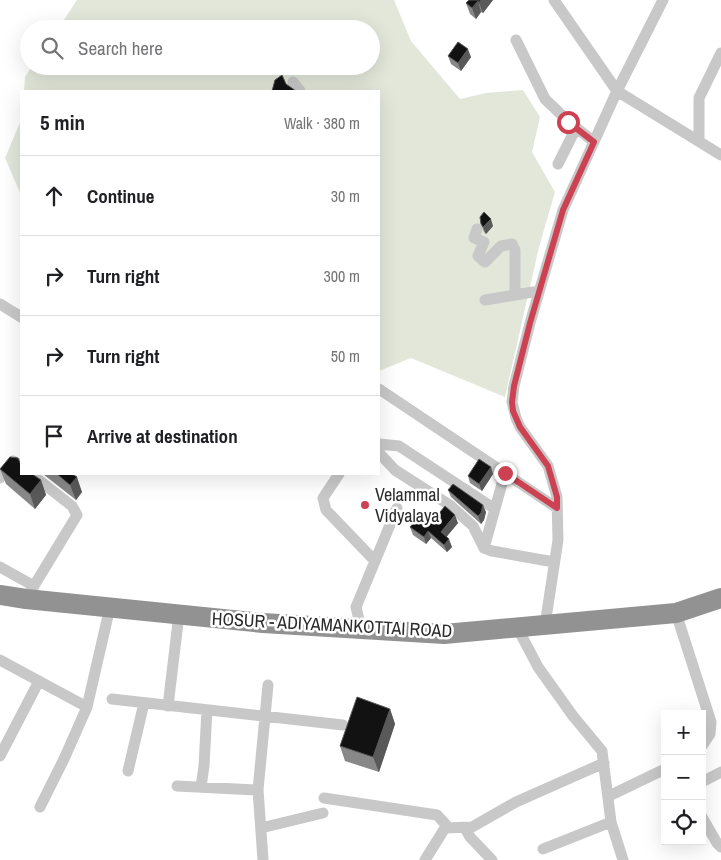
<!DOCTYPE html>
<html lang="en">
<head>
<meta charset="utf-8">
<style>
  :root { --surface:#fff; --page:#f6f6f6; --text:#202124; --muted:#757577; --line:#e0e0e0 }
  body { margin:0; font-family:"Archivo Narrow",sans-serif; background:var(--page); color:var(--text) }
  .controls { position:absolute; right:15px; bottom:15px; display:grid; overflow:hidden; border-radius:0px; box-shadow:0 5px 20px #0002 }
  .controls button { width:45px; height:45px; display:grid; place-items:center; padding:0; border:0; border-bottom:1px solid var(--line); background:var(--surface); color:var(--text); font:25px sans-serif }
  .stop { position:absolute; width:15px; height:15px; margin:-11px; border:4px solid #cd4252; border-radius:50%; background:#fff }
  .stop.end { background:#cd4252; border-color:#fff; box-shadow:0 1px 5px #0008 }
  .list { margin:0; padding:0; list-style:none }
  h2 { display:flex; justify-content:space-between; align-items:center; height:65px; margin:0; padding:0 20px; font-size:21px }
  h2 small { font-size:16px; font-weight:400; color:var(--muted) }
  .list li { display:grid; grid-template-columns:32px 1fr auto; gap:15px; align-items:center; box-sizing:border-box; height:80px; padding:0 20px; border-top:1px solid var(--line) }
  .list b { display:block; font-size:19px; white-space:nowrap }
  .list em { font-size:16px; font-style:normal; color:var(--muted) }
  .icon { flex:none; width:28px; height:28px; fill:none; stroke:currentColor; stroke-width:2; stroke-linecap:round; stroke-linejoin:round }
  .map { position:relative; flex:none; width:721px; height:860px; overflow:hidden }
  .search { position:absolute; background:var(--surface); box-shadow:0 5px 20px #0002; left:20px; top:20px; width:360px; height:55px; display:flex; align-items:center; gap:12px; box-sizing:border-box; padding:0 18px; border-radius:28px; color:var(--muted); font-size:19px }
  .panel { position:absolute; background:var(--surface); box-shadow:0 5px 20px #0002; left:20px; top:90px; width:360px; height:385px; border-radius:0px }
  .map>svg:first-child { display:block }
</style>
</head>
<body>
<div class="map">
<svg width="721" height="860" viewBox="0 0 721 860">
  <rect width="100%" height="100%" fill="#fff"/>
  <!-- green -->
  <path fill="#e2e7da" d="M77,0H394L411,41L460,99L486,93L523,90L540,117L532,152L555,192L539,247L505,397L411,358L379,371V91H24L25,77L32,66H371V29H58Z
    M21,120V195L5,158Z"/>
  <g fill="none" stroke-linecap="round" stroke-linejoin="round">
    <!-- street -->
    <path stroke="#c8c8c8" stroke-width="11" d="M554,0L617,91L721,155
      M516,40L545,99L568,121L594,142
      M293,82L300,91
      M699,141V98L721,53
      M558,164L576,128
      M477,229L474,238L484,242L478,256L485,262L501,246L512,244L515,250V294
      M485,300L539,291
      M0,304L21,317
      M379,389L557,508
      M379,444L399,446L495,509
      M379,453L395,470L451,506L473,526L484,548L492,551L554,562
      M339,474L323,498L326,510L375,561
      M0,478L13,461L21,466
      M484,548L505,473
      M0,567L34,586
      M26,599L77,515L72,506L31,474
      M676,613L711,722L710,734L702,746
      M545,625L558,540L557,497L548,466L520,427L516,418L512,402L514,386L530,323L563,210L617,91L663,0
      M517,627L538,667L573,716L602,751L611,822L623,860
      M361,629L356,607L397,508
      M0,660L87,707L110,607
      M112,699L343,725
      M168,706L179,614
      M0,756L39,681
      M128,771L144,703
      M702,782L721,772
      M177,786L258,790
      M201,787L204,766L207,710
      M609,796L665,769
      M324,798L437,815L448,827
      M40,807L64,759L87,707
      M702,817L717,843L721,847
      M261,828L323,813
      M465,828L470,837L492,860
      M543,849L611,822
      M263,860L258,790L268,685
      M425,860L445,828L472,827L516,802L604,763"/>
    <!-- highway -->
    <path stroke="#929292" stroke-width="20" d="M0,595L26,599L263,623L444,634L676,613L721,598"/>
  </g>
  <!-- wall -->
  <path fill="#888" d="M469,0H493L483,13L481,12L476,19L470,14L466,3Z
    M448,56L471,57L461,71L451,64Z
    M481,224L493,226L486,234L484,232Z
    M21,465L41,480L46,495L35,509L6,484L0,469Z
    M491,467L493,474L482,491L470,483L468,476Z
    M43,474H72L82,492L76,500Z
    M448,490L486,512L484,520L481,524L451,497Z
    M414,518L431,523H458L446,537L452,547L447,552L431,538L426,544L413,535L410,527L415,521Z
    M390,709L395,724L379,772L345,761L340,746Z"/>
  <!-- shaded-wall -->
  <path fill="#595959" d="M481,0H493L483,13L479,3Z
    M478,1L481,12L476,19L472,8Z
    M468,49L471,57L461,71L458,63Z
    M491,219L493,226L486,234L483,227Z
    M491,467L493,474L482,491L479,484Z
    M77,477L82,492L76,500L70,485Z
    M41,480L46,495L35,509L30,494Z
    M483,505L486,512L484,520L481,524L478,516Z
    M455,515L458,523L444,540L441,532Z
    M428,531L431,538L426,544L424,537Z
    M449,539L452,547L447,552L444,545Z
    M390,709L395,724L379,772L373,757Z"/>
  <!-- building -->
  <path fill="#121212" stroke="#595959" d="M469,0H481L479,3L478,1L472,8L466,3Z
    M458,42L468,49L458,63L448,56Z
    M282,75L286,84L296,91H272L275,80Z
    M484,212L491,219L483,227L481,224L480,217Z
    M10,457L18,458L21,465V474H32L41,480L30,494L0,469Z
    M479,459L491,467L479,484L468,476Z
    M57,474H72L77,477L70,485Z
    M453,484L483,505L481,513L478,516L448,490Z
    M445,506L455,515L441,532L449,539L444,545L428,531L424,537L410,527L416,520L414,518L418,512L431,523Z
    M357,697L390,709L373,757L340,746Z"/>
  <g fill="none" stroke-linecap="round" stroke-linejoin="round">
    <!-- route -->
    <path stroke="#cd4252" stroke-width="6" d="M505,473L557,508V497L548,466L520,427L513,411L512,402L514,386L530,323L563,210L594,142L568,122"/>
  </g>
  <!-- markers -->
  <circle fill="#cd4252" stroke="#fff" stroke-width="2" cx="365" cy="505" r="5"/>
  <g text-anchor="middle" stroke-width="5" stroke-linejoin="round" paint-order="stroke">
    <!-- poi labels -->
    <g font-size="18" fill="#2b2b2b" stroke="#fff" text-anchor="start">
      <text x="375" y="501">Velammal<tspan x="375" dy="21">Vidyalaya</tspan></text>
    </g>
    <!-- street labels -->
    <g font-size="18" fill="#2b2b2b" stroke="#fff">
      <text transform="translate(332 625) rotate(3)" y="6">HOSUR - ADIYAMANKOTTAI ROAD</text>
    </g>
  </g>
</svg>
<div class="controls">
<button>+</button>
<button>−</button>
<button><svg class="icon" aria-label="locate" viewBox="0 0 24 24"><circle cx="12" cy="12" r="6"/><path d="M12 2v4M12 18v4M2 12h4M18 12h4"/></svg></button>
</div>
<div class="stop" style="left:568px;top:122px"></div>
<div class="stop end" style="left:505px;top:473px"></div>
<div class="search"><svg class="icon" aria-label="search" viewBox="0 0 24 24"><circle cx="10" cy="10" r="6"/><path d="M15 15l6 6"/></svg>Search here</div>
<section class="panel">
<h2>5 min<small>Walk · 380 m</small></h2>
<ul class="list">
<li><svg class="icon" aria-label="ahead" viewBox="0 0 24 24"><path d="M12 20V5M6 11l6-6 6 6"/></svg><div><b>Continue</b></div><em>30 m</em></li>
<li><svg class="icon" aria-label="right" viewBox="0 0 24 24"><path d="M7 20v-9h11M14 6l5 5-5 5"/></svg><div><b>Turn right</b></div><em>300 m</em></li>
<li><svg class="icon" aria-label="right" viewBox="0 0 24 24"><path d="M7 20v-9h11M14 6l5 5-5 5"/></svg><div><b>Turn right</b></div><em>50 m</em></li>
<li><svg class="icon" aria-label="arrive" viewBox="0 0 24 24"><path d="M6 21V4h12l-3 4 3 4H6"/></svg><div><b>Arrive at destination</b></div></li>
</ul>
</section>
</div>
</body>
</html>
